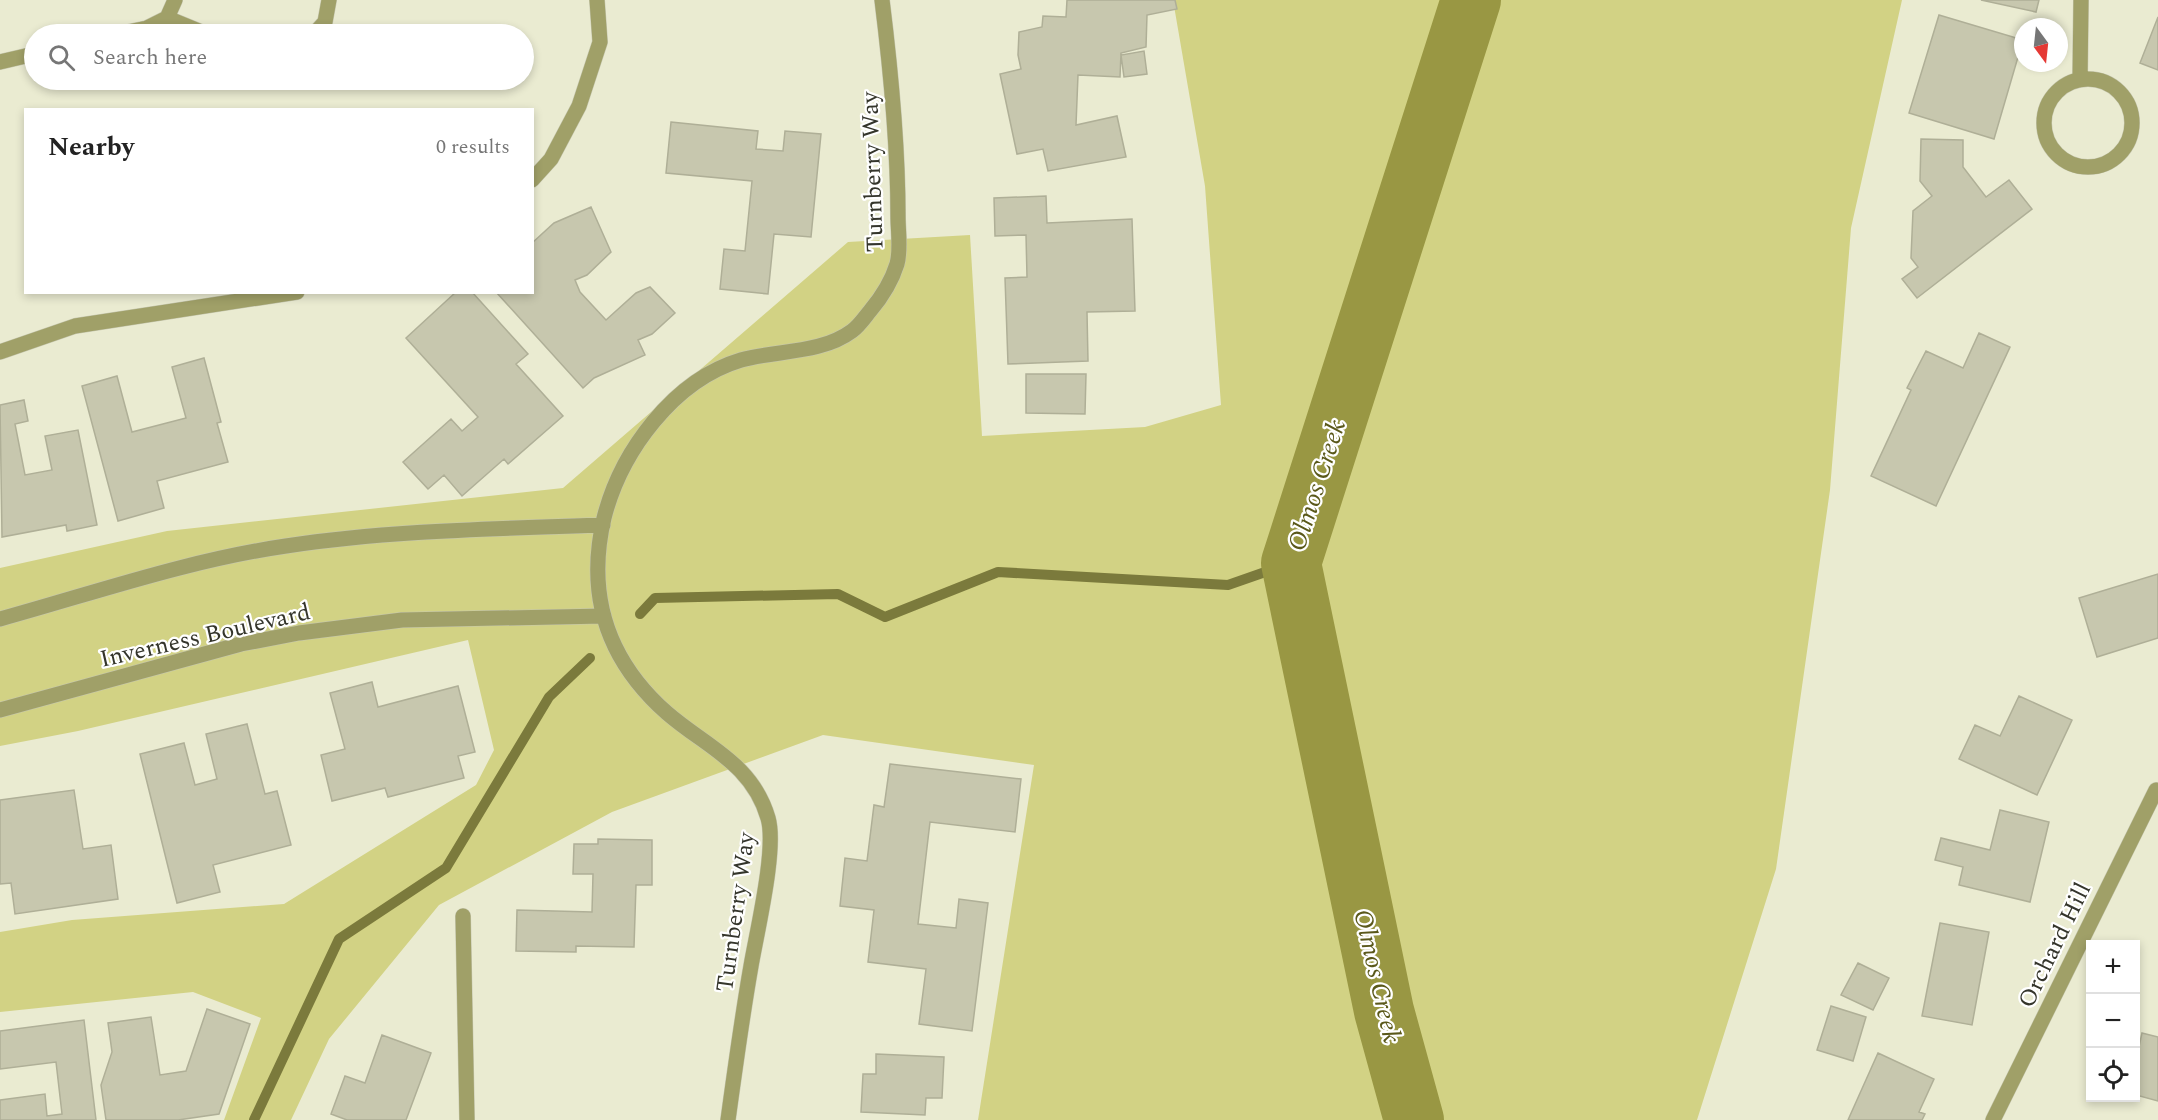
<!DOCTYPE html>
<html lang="en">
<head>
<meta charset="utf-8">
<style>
  :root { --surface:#fff; --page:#f6f6f6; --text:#222; --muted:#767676; --line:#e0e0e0 }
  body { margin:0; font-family:Spectral,serif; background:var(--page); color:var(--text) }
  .controls { position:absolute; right:18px; bottom:18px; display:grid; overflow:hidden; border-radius:0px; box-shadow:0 3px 9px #0003 }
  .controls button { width:54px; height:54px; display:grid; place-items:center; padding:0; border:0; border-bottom:2px solid var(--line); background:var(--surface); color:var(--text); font:30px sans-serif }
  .compass { position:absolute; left:2014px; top:18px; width:54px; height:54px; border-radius:50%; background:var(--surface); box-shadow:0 3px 9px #0003; rotate:165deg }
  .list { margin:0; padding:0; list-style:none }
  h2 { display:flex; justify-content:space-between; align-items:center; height:78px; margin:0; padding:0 24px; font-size:26px }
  h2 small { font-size:20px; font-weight:400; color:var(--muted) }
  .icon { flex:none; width:33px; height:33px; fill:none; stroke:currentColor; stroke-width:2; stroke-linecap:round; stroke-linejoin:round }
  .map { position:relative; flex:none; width:2158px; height:1120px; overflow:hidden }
  .search { position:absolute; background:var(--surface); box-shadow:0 3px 9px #0003; left:24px; top:24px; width:510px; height:66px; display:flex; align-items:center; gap:15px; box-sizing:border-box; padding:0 21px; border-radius:33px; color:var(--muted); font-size:22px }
  .panel { position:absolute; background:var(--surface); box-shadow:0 3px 9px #0003; left:24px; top:108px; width:510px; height:186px; border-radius:0px }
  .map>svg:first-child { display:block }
</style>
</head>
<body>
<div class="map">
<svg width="2158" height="1120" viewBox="0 0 2158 1120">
  <rect width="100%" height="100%" fill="#eaebd1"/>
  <!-- green -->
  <path fill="#d2d284" d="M1173,0H1902L1851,228L1830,490L1776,869L1697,1120H978L1034,765L823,735L612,812L439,905L329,1039L291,1120H224L261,1018L193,992L0,1012V932L72,920L284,904L476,785L494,750L468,640L78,731L0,746V568L167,531L563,488L848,242L970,235L982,436L1145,427L1221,405L1205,186Z"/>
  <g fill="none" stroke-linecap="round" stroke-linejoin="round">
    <!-- stream -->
    <path stroke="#7b7a3c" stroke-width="10" d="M640,614L655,598L838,594L885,617L998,572L1228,585L1291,563
      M254,1120L339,939L446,868L549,697L590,658"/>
    <!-- river -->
    <path stroke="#999743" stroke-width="60" d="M1414,1120L1384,1011L1291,563L1471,0"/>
  </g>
  <!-- building -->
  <path fill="#c7c7ae" stroke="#afaf97" stroke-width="1.5" d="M1067,0H1175L1177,9L1147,15L1146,47L1121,53L1120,77L1078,75L1076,125L1117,116L1126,157L1048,171L1043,149L1017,154L1000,74L1021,69L1018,55L1019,32L1042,27L1043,16L1066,17Z
    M1981,0H2039L2036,12Z
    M1939,15L2023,40L1994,139L1909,113Z
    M2158,17V70L2140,63Z
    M1144,51L1147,74L1124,77L1121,55Z
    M671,122L758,131L756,149L783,151L785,131L821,134L811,237L774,234L768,294L720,289L724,249L745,251L752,181L666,173Z
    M1921,139L1963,140V167L1986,197L2009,180L2032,209L1917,298L1902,279L1918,267L1911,258L1913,211L1932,196L1920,181Z
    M1046,196L1047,223L1132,219L1135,311L1087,312L1088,361L1008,364L1005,278L1027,277L1026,235L995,236L994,198Z
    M591,207L611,252L587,275L575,280L580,292L606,320L636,293L650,287L675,313L652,334L638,340L645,355L594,378L583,388L496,292H532V243L554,223Z
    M456,292H472L528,354L516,364L563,416L508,464L504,459L462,496L444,475L428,489L403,462L451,419L462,431L478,417L406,338Z
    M1979,333L2010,347L1936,506L1871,476L1911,390L1907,388L1926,351L1963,368Z
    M204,358L221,422L217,423L228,462L157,481L164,508L118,521L82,386L117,376L132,432L186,418L172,367Z
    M1026,374H1086L1085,414L1026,413Z
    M24,400L28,421L15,424L25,475L52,470L45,436L78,430L97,525L67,531L66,525L2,537L0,405Z
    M2158,574V638L2097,657L2079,598Z
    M372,682L378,707L458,686L475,752L458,756L464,778L388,797L385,788L332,801L321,755L345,749L330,693Z
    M2019,696L2072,720L2037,795L1959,759L1975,725L2000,736Z
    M247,724L265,794L277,791L291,845L213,865L220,892L177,903L140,754L184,743L195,785L217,779L206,734Z
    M890,764L1021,779L1015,832L930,822L918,924L956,928L959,899L988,903L972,1031L919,1024L926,969L868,962L874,910L840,906L845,858L867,861L874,805L884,807Z
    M74,790L83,849L111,845L118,899L15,914L11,883L0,884V800Z
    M2000,810L2049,822L2030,902L1959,885L1963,867L1935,860L1941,838L1990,850Z
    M598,839L652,840V885H636L634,947L576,946V952L516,951L517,910L592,912L593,874H573L574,844H598Z
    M1940,923L1989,932L1972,1025L1922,1016Z
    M1858,963L1889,978L1873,1010L1841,995Z
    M1831,1006L1866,1017L1853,1061L1817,1050Z
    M207,1009L250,1024L219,1114L178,1120H106L101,1085L112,1052L108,1023L151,1017L160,1075L186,1071Z
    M84,1020L96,1120H0V1100L45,1094L47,1116L62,1114L56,1062L0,1069V1031Z
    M2142,1033L2158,1037V1101L2136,1095V1060Z
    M382,1035L431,1053L406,1120H347L331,1114L345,1076L365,1083Z
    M1878,1053L1934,1079L1919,1112L1925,1114L1922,1120H1848Z
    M876,1054L944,1057L942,1098H926L925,1115L861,1112L863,1074H876Z"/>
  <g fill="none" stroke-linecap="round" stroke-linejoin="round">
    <!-- lane casing -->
    <g stroke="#c6c7b0" stroke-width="16">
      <path id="lane" d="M532,180L551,159L579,106L600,42L597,0
        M0,352L75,326L297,292
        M463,916L467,1120"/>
    </g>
    <!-- street casing -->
    <g stroke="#c6c7b0" stroke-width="16">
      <path id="street" d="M167,18L206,34
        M118,34L147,28L167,18L175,0
        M314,34L325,22L329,0
        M0,62L34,54
        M2044 123a44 44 0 1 1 88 0a44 44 0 1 1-88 0Z
        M2080,80L2081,0
        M0,619C94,593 189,560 286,546C391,530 497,529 603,525
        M0,710L241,644L299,633L402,620L604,616
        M728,1120C735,1069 742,1017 751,966C757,931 777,848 768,818C752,763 706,747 667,713C607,660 586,595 604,518C621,451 674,380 741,360C777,350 821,354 852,331C859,326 865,317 870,311C881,298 892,280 897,264C901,250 898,231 898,217C898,144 891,72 882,0
        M1993,1120L2156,790"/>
    </g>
    <!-- lane -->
    <use href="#lane" stroke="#a0a068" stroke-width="15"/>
    <!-- street -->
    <use href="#street" stroke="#a0a068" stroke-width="15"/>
  </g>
  <g text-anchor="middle" stroke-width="4.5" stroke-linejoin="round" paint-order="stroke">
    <!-- street labels -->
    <g font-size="24" fill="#34352b" stroke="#fff">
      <text transform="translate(872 172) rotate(-92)" y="8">Turnberry Way</text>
      <text transform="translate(205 635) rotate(-13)" y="8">Inverness Boulevard</text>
      <text transform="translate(735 912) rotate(-82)" y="8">Turnberry Way</text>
      <text transform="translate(2054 945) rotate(-64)" y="8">Orchard Hill</text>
    </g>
    <!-- water labels -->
    <g font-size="26" font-style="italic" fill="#5a581a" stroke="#fff">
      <text transform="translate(1316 485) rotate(-72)" y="9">Olmos Creek</text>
      <text transform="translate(1378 976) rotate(77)" y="9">Olmos Creek</text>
    </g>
  </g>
</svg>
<div class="controls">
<button>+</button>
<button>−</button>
<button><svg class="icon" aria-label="locate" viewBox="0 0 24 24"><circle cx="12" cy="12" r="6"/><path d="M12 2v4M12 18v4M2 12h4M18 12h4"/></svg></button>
</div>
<svg class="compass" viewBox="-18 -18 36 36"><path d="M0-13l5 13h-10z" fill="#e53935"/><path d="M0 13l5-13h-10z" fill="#767676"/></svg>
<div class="search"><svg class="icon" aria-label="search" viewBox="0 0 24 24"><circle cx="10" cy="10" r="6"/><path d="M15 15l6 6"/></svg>Search here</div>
<section class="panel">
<h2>Nearby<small>0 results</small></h2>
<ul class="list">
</ul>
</section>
</div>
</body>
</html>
